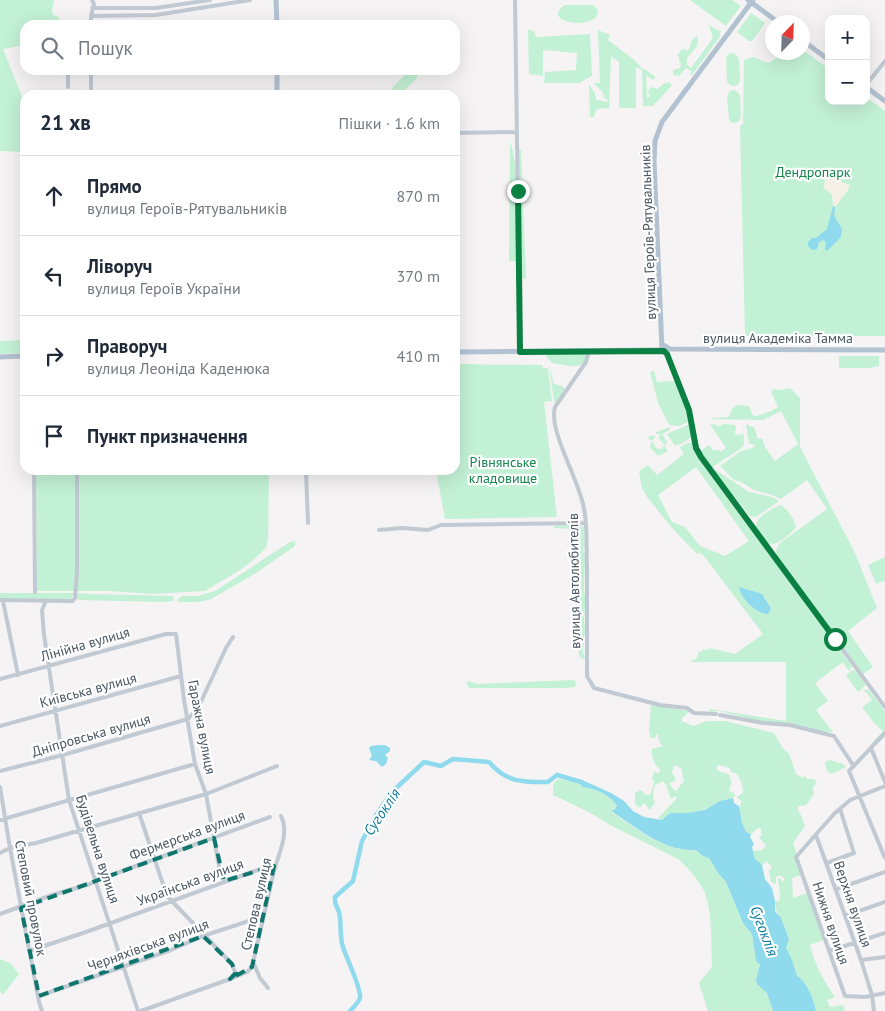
<!DOCTYPE html>
<html lang="uk">
<head>
<meta charset="utf-8">
<style>
  :root { --surface:#fff; --page:#f2f2f3; --text:#1f2937; --muted:#747a83; --line:#e0e1e3 }
  body { margin:0; font-family:"PT Sans",sans-serif; background:var(--page); color:var(--text) }
  .controls { position:absolute; right:15px; top:15px; display:grid; overflow:hidden; border-radius:10px; box-shadow:0 5px 20px #0002 }
  .controls button { width:45px; height:45px; display:grid; place-items:center; padding:0; border:0; border-bottom:1px solid var(--line); background:var(--surface); color:var(--text); font:25px sans-serif }
  .compass { position:absolute; left:765px; top:15px; width:45px; height:45px; border-radius:50%; background:var(--surface); box-shadow:0 5px 20px #0002; rotate:23deg }
  .stop { position:absolute; width:15px; height:15px; margin:-11px; border:4px solid #0b8043; border-radius:50%; background:#fff }
  .stop.end { background:#0b8043; border-color:#fff; box-shadow:0 1px 5px #0008 }
  .list { margin:0; padding:0; list-style:none }
  h2 { display:flex; justify-content:space-between; align-items:center; height:65px; margin:0; padding:0 20px; font-size:21px }
  h2 small { font-size:16px; font-weight:400; color:var(--muted) }
  .list li { display:grid; grid-template-columns:32px 1fr auto; gap:15px; align-items:center; box-sizing:border-box; height:80px; padding:0 20px; border-top:1px solid var(--line) }
  .list b { display:block; font-size:19px; white-space:nowrap }
  .list p { margin:0; font-size:16px; white-space:nowrap; color:var(--muted) }
  .list em { font-size:16px; font-style:normal; color:var(--muted) }
  .icon { flex:none; width:28px; height:28px; fill:none; stroke:currentColor; stroke-width:2; stroke-linecap:round; stroke-linejoin:round }
  .map { position:relative; flex:none; width:885px; height:1011px; overflow:hidden }
  .search { position:absolute; background:var(--surface); box-shadow:0 5px 20px #0002; left:20px; top:20px; width:440px; height:55px; display:flex; align-items:center; gap:12px; box-sizing:border-box; padding:0 18px; border-radius:15px; color:var(--muted); font-size:19px }
  .panel { position:absolute; background:var(--surface); box-shadow:0 5px 20px #0002; left:20px; top:90px; width:440px; height:385px; border-radius:15px }
  .map>svg:first-child { display:block }
</style>
</head>
<body>
<div class="map">
<svg width="885" height="1011" viewBox="0 0 885 1011">
  <rect width="100%" height="100%" fill="#f5f3f3"/>
  <!-- green -->
  <path fill="#c3f1d5" fill-rule="evenodd" d="M0,0H54L52,11L53,15L59,17L60,25H25V45L3,49L25,104V152L0,151Z
    M690,0H732L741,6L726,26Z
    M565,5H593L598,10L597,16C588,29 541,22 565,5Z
    M751,13L765,23L752,41H749L737,32Z
    M709,25L719,31L721,30L719,38L692,75L690,74L691,71L686,68L679,76L673,75V70L680,68L681,64L679,62V57L677,56L681,50L685,49L688,51L692,40L697,36L698,37L697,46L687,58V65L691,68L713,38Z
    M528,30L534,31L536,37L590,34L592,76L579,83H544L545,72L576,70L577,53L543,50V76L529,74Z
    M598,30L610,35L608,40L633,59L644,70H646L655,77L654,80L646,76L647,98L650,97L648,91L652,87L658,89L663,84L669,82L672,85L653,106H643L642,70L636,67V108H619V62L611,56L609,108L596,109L594,117H590L589,84L595,93L596,100L609,102L604,97L602,91L593,83H600Z
    M803,50L829,69V101H866V97L885,111V336H745L740,126L743,124L744,60L753,57L768,63L775,59L780,53L802,52Z
    M734,53L739,58L740,80L738,85L734,86L730,85L727,82L726,59L728,54Z
    M415,70L418,74L417,78L400,95H391L390,91L392,88L409,70Z
    M735,90L740,95L741,117L739,121L735,123L731,122L729,119L727,96L730,91Z
    M510,141C521,175 516,225 517,261H509Z
    M518,149L521,150L526,279L521,278Z
    M25,340V353L0,354V341Z
    M585,353L587,357L583,364C573,369 562,364 552,363L547,357L546,354Z
    M839,356H879V366L869,368H839Z
    M455,364L542,365L543,368H548L552,401L544,402L557,517L445,519L436,470H455Z
    M549,365L554,384L562,386L565,389L556,403L554,401Z
    M654,371L657,382L675,381L687,410L690,421L679,426L669,425L658,403L650,372Z
    M790,388L800,398V447L855,553L877,608L848,631L873,667L863,674L777,555L776,550L780,543L827,509L807,480L781,499L772,495L754,490L741,482L734,480L720,466L741,451L755,447L754,445L749,443L746,425L748,424L749,426L754,427L758,439L762,438L765,447L775,461L798,444L781,411L763,420L710,419L711,418L729,417L732,409L737,405L749,406L753,416H756C763,414 773,411 778,407L771,392L773,389L781,390Z
    M743,423L744,445L740,449L711,468L701,451L709,445L713,450H719L720,452L726,448L710,424L717,425V427L725,424L735,425L736,426L735,435L743,434Z
    M690,424L692,437L679,445L678,444L675,446L667,434Z
    M670,427V430L662,434L667,442L665,447L668,451L658,456L650,447L652,440H649L648,437L654,435L655,437L652,441L656,448L661,449L665,445L659,439L660,434H656V432Z
    M688,443H693L699,460L852,666L849,671L843,663L840,664L815,683L828,701L816,710L831,730H833L832,732H826L763,722L719,711L709,712L710,709L786,721V662H690L697,658L699,651L702,652L703,649L708,650L709,648L735,654L763,634L704,556L700,553L697,554L672,528L647,497L643,489H642L639,471L648,465L657,475L684,454L680,447ZM696,467L749,541L725,556L700,546L685,527L672,522L658,495ZM740,587L765,598L771,608C757,604 742,603 740,587Z
    M36,470H269L268,538L266,548L252,561L240,570L205,591L152,594L111,591H37Z
    M716,470L749,492L772,497L779,501L756,517L750,516L713,471Z
    M780,505C787,508 795,520 796,527C792,533 781,542 774,544C764,546 753,530 757,522C760,515 773,508 780,505Z
    M574,525L584,527L585,547L583,550L585,555L584,593L586,595L584,621L585,630L583,652L585,658L583,659L579,656V621L577,596L579,595C577,581 579,567 576,553L578,551L576,543L578,535L572,534V529L554,528V526Z
    M295,541V546L256,573L211,599L199,602H179L177,600L182,596H198L215,591L290,542Z
    M885,557V581L876,584L868,565Z
    M0,593H74L71,599L67,600L0,599Z
    M78,593L91,594L174,596L173,601L163,602L80,600L76,599Z
    M852,670L856,671L866,685L858,692L846,675Z
    M574,680L577,684L574,687L566,688H471L468,687L467,683L468,681L478,684Z
    M868,689L885,711V731L872,745L871,744L883,731L875,724L862,707L872,700L866,692L863,691Z
    M651,704L688,711L689,712L682,718V721L693,726L707,721H725L774,733L782,747L789,754L796,774L803,778L805,775L807,779H814L817,782L813,787L814,794L806,805L798,806V811L800,813L805,826L793,843L804,874L792,878L793,898L810,892L826,939L810,945C815,965 823,980 835,997L827,1000L830,1007L843,1005L845,1011H816L808,989L797,976L795,966L791,962L785,948L789,939C785,926 775,915 775,901H779L780,895L778,879L780,878L782,882L785,879L780,875L776,877V884L771,882L769,871L772,867L766,861L762,866L755,859L753,851L762,850L766,846L759,837L762,835L761,829L758,828L751,834L746,832C742,822 738,811 741,801L737,797L743,793C743,785 741,780 736,773H733L729,768L719,765L716,767L718,771L728,774C734,783 730,783 729,791L734,793L735,796L733,798L720,801L705,810L687,813H670L662,820L658,818L677,798L675,796L671,799L666,785L663,781L655,785C653,792 652,796 655,803L651,808L653,810L649,809L645,804H643L640,808L635,804V793L641,790L646,795H650L653,787L654,781L652,779L654,772L659,773L660,769C654,765 651,756 652,749L663,746L660,743L657,733L655,738H651L649,732ZM674,765L681,768L684,781L678,788L677,791L674,790L669,783L675,781V777L672,773Z
    M830,760L843,764L846,767L831,774L827,771L825,762Z
    M558,779L582,783V787C594,788 611,795 617,806L611,812C637,829 664,852 696,850L703,856L709,858L718,873L726,882L743,923L752,934L756,961L760,965L756,979L767,993L773,1011H708L699,983L712,967C711,946 713,908 703,889C697,878 687,867 678,859L614,827L587,811L553,795V784Z
    M0,959L10,963L19,974L3,995L0,991Z"/>
  <!-- sand -->
  <path fill="#f5f0e5" d="M825,171L838,177L842,182L850,185L848,190L835,207L833,206L832,194L823,188L826,177L823,173Z"/>
  <!-- water -->
  <path fill="#90daee" d="M833,206L835,207L834,216L842,229L841,237L827,251L825,250L826,243L824,240L819,242L817,249L812,250L808,246V242L812,238H816L827,229Z
    M739,587L762,594L771,608L768,614C757,614 740,598 739,587Z
    M379,745H385L390,748V751L385,755L388,758L386,764L382,767L376,761L369,760L372,756L369,748L371,746Z
    M580,779L611,793L624,801L633,811L644,817L662,820L670,813H687L705,810L720,801L733,798L734,803L739,806L742,822L746,832L751,834L750,837L754,844L752,847L755,859L762,865L765,879L772,888L775,901V911L781,918L789,939L786,948C790,954 796,969 797,976C807,982 814,1000 816,1011H773L767,993L757,984L756,979L760,965L756,961L752,934L743,923L726,882L718,873L709,858L703,856L696,850C664,852 637,828 611,811L614,810L617,806C611,795 594,788 582,787L581,783L577,782V780Z"/>
  <g fill="none" stroke-linecap="round" stroke-linejoin="round">
    <!-- river -->
    <path stroke="#90daee" stroke-width="4.5" d="M350,1011C353,1008 358,1003 360,998C362,990 346,957 343,947C339,936 342,924 339,912C337,906 334,904 335,897L353,881L362,841L376,815L392,792L424,762L441,766L453,759L489,762C507,783 523,782 548,782L557,775L581,782"/>
    <!-- minor -->
    <path stroke="#c1cad2" stroke-width="4" d="M515,0L520,352
      M92,8H156L210,0
      M91,16L156,15L250,0
      M91,25V16L94,4L92,0
      M57,70V71L66,72L68,75V87
      M91,70V95
      M866,85L885,61
      M277,93L330,92L336,95
      M455,133L517,132
      M589,351L586,362L555,407C548,431 580,481 584,509C588,528 586,549 587,569C587,605 587,640 587,676L594,688L660,705L687,708L694,713L716,714
      M667,354L689,410L697,448L701,457L885,707
      M34,470L35,592
      M306,470L308,523
      M379,530L402,528L428,530L441,525L586,523
      M0,600L67,601H73L75,598L77,572V470
      M3,601L18,675
      M46,601L42,610L44,635L69,800L138,1011
      M0,679L166,634H176L184,700L195,764L206,794L219,866L224,881
      M720,715L763,723L790,725L834,736L853,765
      M0,726L181,676
      M885,733L849,771L885,858
      M871,748L885,782
      M0,771L63,755L188,719L198,708L226,648L233,637
      M885,786L850,800L834,814L796,857L845,996L865,997L885,993
      M0,787L10,848L39,1002L42,1011
      M139,813L167,896L232,964L235,972L231,978
      M0,820L195,764
      M816,835L861,960L872,995L874,1011
      M0,853L10,848L36,843L206,794L277,766
      M827,863L854,853L840,809
      M837,889L885,872
      M0,914L52,895L90,884L95,881L270,817
      M845,916L885,902
      M29,951L86,932L266,867L274,866
      M829,951L885,933
      M861,960L885,957
      M254,964L260,978L268,988
      M39,996L171,950L203,936L264,916
      M141,1011L230,979L247,972L252,967L272,880C275,860 291,835 281,816"/>
    <!-- major -->
    <path stroke="#b3c2d1" stroke-width="5" d="M276,0L277,25
      M748,0L778,22
      M802,40L829,60
      M277,70V95
      M866,87L885,101
      M663,345L670,349L885,350
      M455,352L659,350L664,352
      M667,354L662,350L654,161L655,141L662,122L753,0
      M0,357L25,356"/>
  </g>
  <g fill="none" stroke-linecap="round" stroke-linejoin="round">
    <!-- route -->
    <path stroke="#0b8043" stroke-width="6" d="M518,191L520,352L664,351L667,354L689,410L696,448L701,457L835,639"/>
  </g>
  <!-- marked area -->
  <path fill="none" stroke="#0f766e" stroke-width="4" stroke-dasharray="10 6" stroke-linejoin="round" d="M214,838L224,881L274,866L252,967L230,979L236,973L232,964L203,936L39,996L21,908Z"/>
  <g text-anchor="middle" stroke-width="4.5" stroke-linejoin="round" paint-order="stroke">
    <!-- park labels -->
    <g font-size="14" fill="#17864f" stroke="#fff">
      <text x="813" y="177">Дендропарк</text>
      <text x="503" y="467">Рівнянське<tspan x="503" dy="16">кладовище</tspan></text>
    </g>
    <!-- street labels -->
    <g font-size="14" fill="#4a5661" stroke="#fff">
      <text transform="translate(648 232) rotate(-92)" y="5">вулиця Героїв-Рятувальників</text>
      <text x="778" y="343">вулиця Академіка Тамма</text>
      <text transform="translate(574 581) rotate(-91)" y="5">вулиця Автолюбителів</text>
      <text transform="translate(85 644) rotate(-16)" y="5">Лінійна вулиця</text>
      <text transform="translate(88 690) rotate(-15)" y="5">Київська вулиця</text>
      <text transform="translate(202 727) rotate(79)" y="5">Гаражна вулиця</text>
      <text transform="translate(91 735) rotate(-16)" y="5">Дніпровська вулиця</text>
      <text transform="translate(187 835) rotate(-20)" y="5">Фермерська вулиця</text>
      <text transform="translate(98 849) rotate(72)" y="5">Будівельна вулиця</text>
      <text transform="translate(190 882) rotate(-20)" y="5">Українська вулиця</text>
      <text transform="translate(31 898) rotate(79)" y="5">Степовий провулок</text>
      <text transform="translate(256 904) rotate(-77)" y="5">Степова вулиця</text>
      <text transform="translate(853 904) rotate(71)" y="5">Верхня вулиця</text>
      <text transform="translate(831 923) rotate(71)" y="5">Нижня вулиця</text>
      <text transform="translate(148 945) rotate(-20)" y="5">Черняхівська вулиця</text>
    </g>
    <!-- water labels -->
    <g font-size="15" font-style="italic" fill="#0c7c9b" stroke="#fff">
      <text transform="translate(382 812) rotate(-56)" y="5">Сугоклія</text>
      <text transform="translate(764 931) rotate(69)" y="5">Сугоклія</text>
    </g>
  </g>
</svg>
<div class="controls">
<button>+</button>
<button>−</button>
</div>
<svg class="compass" viewBox="-18 -18 36 36"><path d="M0-13l5 13h-10z" fill="#e53935"/><path d="M0 13l5-13h-10z" fill="#747a83"/></svg>
<div class="stop" style="left:835px;top:639px"></div>
<div class="stop end" style="left:518px;top:191px"></div>
<div class="search"><svg class="icon" aria-label="search" viewBox="0 0 24 24"><circle cx="10" cy="10" r="6"/><path d="M15 15l6 6"/></svg>Пошук</div>
<section class="panel">
<h2>21 хв<small>Пішки · 1.6 km</small></h2>
<ul class="list">
<li><svg class="icon" aria-label="ahead" viewBox="0 0 24 24"><path d="M12 20V5M6 11l6-6 6 6"/></svg><div><b>Прямо</b><p>вулиця Героїв-Рятувальників</p></div><em>870 m</em></li>
<li><svg class="icon" aria-label="left" viewBox="0 0 24 24"><path d="M17 20v-9H6M10 6l-5 5 5 5"/></svg><div><b>Ліворуч</b><p>вулиця Героїв України</p></div><em>370 m</em></li>
<li><svg class="icon" aria-label="right" viewBox="0 0 24 24"><path d="M7 20v-9h11M14 6l5 5-5 5"/></svg><div><b>Праворуч</b><p>вулиця Леоніда Каденюка</p></div><em>410 m</em></li>
<li><svg class="icon" aria-label="arrive" viewBox="0 0 24 24"><path d="M6 21V4h12l-3 4 3 4H6"/></svg><div><b>Пункт призначення</b></div></li>
</ul>
</section>
</div>
</body>
</html>
